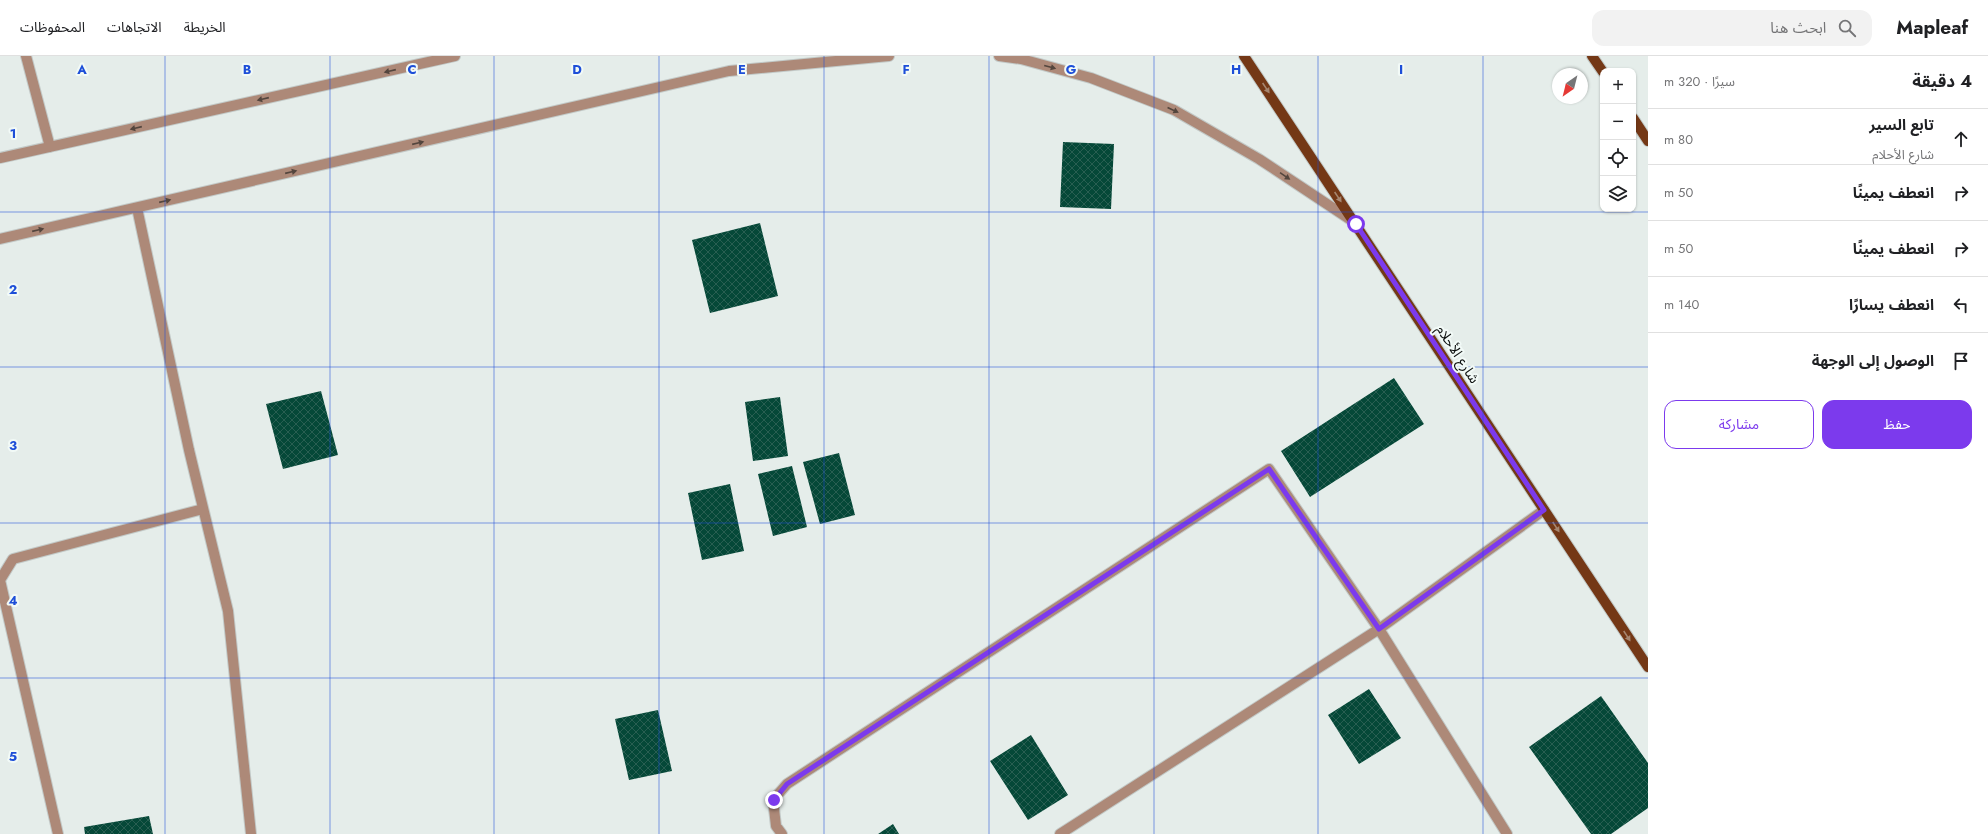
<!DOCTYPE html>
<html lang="ar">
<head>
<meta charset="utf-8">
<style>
  :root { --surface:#fff; --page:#f2f2f2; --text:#202124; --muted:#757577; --line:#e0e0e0; --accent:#7c3aed }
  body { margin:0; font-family:Jost,"Noto Sans Arabic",sans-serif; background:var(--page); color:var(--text); direction:rtl }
  .controls { position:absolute; right:12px; top:12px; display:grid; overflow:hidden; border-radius:8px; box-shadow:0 1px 3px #0004 }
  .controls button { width:36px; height:36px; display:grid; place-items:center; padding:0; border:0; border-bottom:1px solid var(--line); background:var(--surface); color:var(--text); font:20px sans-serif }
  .compass { position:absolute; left:1552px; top:12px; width:36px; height:36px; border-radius:50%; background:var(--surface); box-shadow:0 1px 3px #0004; rotate:215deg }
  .stop { position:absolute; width:12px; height:12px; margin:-9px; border:3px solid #7c3aed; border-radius:50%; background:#fff }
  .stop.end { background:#7c3aed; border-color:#fff; box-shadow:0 1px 4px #0008 }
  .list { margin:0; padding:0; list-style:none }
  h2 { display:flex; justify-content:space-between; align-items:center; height:52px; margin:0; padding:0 16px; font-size:17px }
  h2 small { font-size:13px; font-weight:400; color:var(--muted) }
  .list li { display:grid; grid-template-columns:26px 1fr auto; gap:12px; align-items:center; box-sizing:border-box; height:56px; padding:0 16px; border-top:1px solid var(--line) }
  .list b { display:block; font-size:15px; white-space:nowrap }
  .list p { margin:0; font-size:13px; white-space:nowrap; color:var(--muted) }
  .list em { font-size:13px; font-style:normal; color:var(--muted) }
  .actions { display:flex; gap:8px; padding:12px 16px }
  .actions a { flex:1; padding:9px 0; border:1px solid var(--accent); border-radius:12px; text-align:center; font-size:14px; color:var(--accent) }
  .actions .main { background:var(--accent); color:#fff }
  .icon { flex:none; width:22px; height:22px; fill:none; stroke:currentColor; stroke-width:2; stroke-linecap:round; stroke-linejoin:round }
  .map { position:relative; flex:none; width:1648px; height:778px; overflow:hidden; direction:ltr }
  header { display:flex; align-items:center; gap:24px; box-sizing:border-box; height:56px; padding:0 20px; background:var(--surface); border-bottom:1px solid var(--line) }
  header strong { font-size:19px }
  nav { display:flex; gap:22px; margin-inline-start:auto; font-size:14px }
  .search { width:280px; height:36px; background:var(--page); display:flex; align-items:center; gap:10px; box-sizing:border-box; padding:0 14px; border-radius:12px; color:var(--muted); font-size:15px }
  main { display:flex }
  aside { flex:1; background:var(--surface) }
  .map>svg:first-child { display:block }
</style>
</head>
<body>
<header>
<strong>Mapleaf</strong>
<div class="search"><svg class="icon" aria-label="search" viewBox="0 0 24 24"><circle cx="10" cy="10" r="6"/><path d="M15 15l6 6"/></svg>ابحث هنا</div>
<nav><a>الخريطة</a><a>الاتجاهات</a><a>المحفوظات</a></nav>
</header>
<main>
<aside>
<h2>4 دقيقة<small>سيرًا · 320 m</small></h2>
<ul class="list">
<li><svg class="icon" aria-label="ahead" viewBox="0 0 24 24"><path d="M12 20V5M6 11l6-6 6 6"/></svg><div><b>تابع السير</b><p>شارع الأحلام</p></div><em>80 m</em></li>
<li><svg class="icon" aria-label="right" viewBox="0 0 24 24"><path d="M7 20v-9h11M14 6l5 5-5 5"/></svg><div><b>انعطف يمينًا</b></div><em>50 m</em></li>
<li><svg class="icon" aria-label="right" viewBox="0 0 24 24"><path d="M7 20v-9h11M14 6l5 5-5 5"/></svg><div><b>انعطف يمينًا</b></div><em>50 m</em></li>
<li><svg class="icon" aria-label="left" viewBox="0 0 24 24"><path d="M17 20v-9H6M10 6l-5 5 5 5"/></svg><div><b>انعطف يسارًا</b></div><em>140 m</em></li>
<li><svg class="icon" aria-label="arrive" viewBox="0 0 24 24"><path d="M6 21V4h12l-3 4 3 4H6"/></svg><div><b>الوصول إلى الوجهة</b></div></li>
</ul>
<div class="actions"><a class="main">حفظ</a><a>مشاركة</a></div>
</aside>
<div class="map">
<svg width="1648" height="778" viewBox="0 0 1648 778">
  <defs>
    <pattern id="building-cross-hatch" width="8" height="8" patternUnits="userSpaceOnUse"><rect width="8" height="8" fill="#054838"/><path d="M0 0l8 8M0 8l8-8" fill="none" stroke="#285e51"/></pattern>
  </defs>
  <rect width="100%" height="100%" fill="#e5edea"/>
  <!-- building -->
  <path fill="url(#building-cross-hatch)" d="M1063,86L1114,88L1111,153L1060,151Z
    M760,167L778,240L710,257L692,184Z
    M1394,322L1424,368L1310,441L1281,395Z
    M321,335L338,399L283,413L266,348Z
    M780,341L788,400L753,405L745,346Z
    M839,397L855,459L820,468L803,406Z
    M792,410L807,471L773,480L758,418Z
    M730,428L744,495L702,504L688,437Z
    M1369,633L1401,682L1359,708L1328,659Z
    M1601,640L1648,707V752L1611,778H1591L1529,691Z
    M658,654L672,715L629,724L615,663Z
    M1031,679L1068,739L1028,764L990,705Z
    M149,760L153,778H85L84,771Z
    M893,768L899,778H878Z"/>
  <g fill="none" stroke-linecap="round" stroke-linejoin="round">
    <!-- minor casing -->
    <g stroke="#c2c9c7" stroke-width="12">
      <path id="minor" d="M26,0L50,91
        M999,0L1021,3L1091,22L1174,54L1259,103L1354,166
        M0,102L455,0
        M137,152L189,394L228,555L251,778
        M0,183L729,15L889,0
        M58,778L0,524L13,503L203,453
        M782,778L776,770L773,744L787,728L1269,413L1379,573L1507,778
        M1060,778L1379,573L1544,454"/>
    </g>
    <!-- major casing -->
    <g stroke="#c2c9c7" stroke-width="12">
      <path id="major" d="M1244,0L1648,611
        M1592,0L1603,16
        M1633,62L1648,85"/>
    </g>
    <!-- minor -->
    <use href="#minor" stroke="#ad8978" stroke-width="10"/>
    <!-- major -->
    <use href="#major" stroke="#743816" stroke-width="10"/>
  </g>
  <!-- one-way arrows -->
  <defs><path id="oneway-solid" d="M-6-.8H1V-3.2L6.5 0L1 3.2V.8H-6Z"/></defs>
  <g fill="#54463e">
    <use href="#oneway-solid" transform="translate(1050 11) rotate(15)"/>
    <use href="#oneway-solid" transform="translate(390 15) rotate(167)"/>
    <use href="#oneway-solid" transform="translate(263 43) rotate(167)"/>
    <use href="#oneway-solid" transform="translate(1173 54) rotate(25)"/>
    <use href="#oneway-solid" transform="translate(136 72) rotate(167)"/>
    <use href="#oneway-solid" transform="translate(418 87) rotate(-13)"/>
    <use href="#oneway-solid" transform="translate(291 116) rotate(-13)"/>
    <use href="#oneway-solid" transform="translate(1285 120) rotate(34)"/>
    <use href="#oneway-solid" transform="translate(165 145) rotate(-13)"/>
    <use href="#oneway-solid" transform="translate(38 174) rotate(-13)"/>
  </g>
  <g fill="#a68670">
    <use href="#oneway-solid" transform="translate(1266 32) rotate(56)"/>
    <use href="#oneway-solid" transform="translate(1338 141) rotate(56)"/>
    <use href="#oneway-solid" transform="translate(1556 471) rotate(57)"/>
    <use href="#oneway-solid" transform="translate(1627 580) rotate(57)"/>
  </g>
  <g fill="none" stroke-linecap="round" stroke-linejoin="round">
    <!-- route -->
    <path stroke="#7c3aed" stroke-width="5" d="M774,744L787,728L1269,413L1379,573L1544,454L1356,168"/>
  </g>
  <!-- grid -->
  <path fill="none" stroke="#1d4ed8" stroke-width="1" stroke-opacity="0.55" d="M165,0V778M330,0V778M494,0V778M659,0V778M824,0V778M989,0V778M1154,0V778M1318,0V778M1483,0V778M0,156H1648M0,311H1648M0,467H1648M0,622H1648"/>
  <g text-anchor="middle" stroke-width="4" stroke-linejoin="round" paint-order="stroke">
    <!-- street labels -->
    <g font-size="14" fill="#0c0f0e" stroke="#f2faf7">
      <text transform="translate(1458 298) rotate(57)" y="5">شارع الأحلام</text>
    </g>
  </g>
  <g font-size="13" text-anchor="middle" font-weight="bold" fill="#1d4ed8" stroke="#f2faf7" stroke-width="4" stroke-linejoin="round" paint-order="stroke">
    <text x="82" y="18">A</text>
    <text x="247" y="18">B</text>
    <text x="412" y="18">C</text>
    <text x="577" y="18">D</text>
    <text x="742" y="18">E</text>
    <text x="906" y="18">F</text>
    <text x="1071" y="18">G</text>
    <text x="1236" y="18">H</text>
    <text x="1401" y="18">I</text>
    <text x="13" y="82">1</text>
    <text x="13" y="238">2</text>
    <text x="13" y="394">3</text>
    <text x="13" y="549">4</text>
    <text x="13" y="705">5</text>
  </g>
</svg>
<div class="controls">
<button>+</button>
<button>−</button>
<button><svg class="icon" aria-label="locate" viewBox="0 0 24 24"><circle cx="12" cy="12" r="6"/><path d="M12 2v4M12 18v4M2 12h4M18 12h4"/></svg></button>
<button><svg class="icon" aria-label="layers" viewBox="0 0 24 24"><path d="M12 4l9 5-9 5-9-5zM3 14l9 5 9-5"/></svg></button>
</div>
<svg class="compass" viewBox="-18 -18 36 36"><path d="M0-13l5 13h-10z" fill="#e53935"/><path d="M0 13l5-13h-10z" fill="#757577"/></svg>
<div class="stop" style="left:1356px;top:168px"></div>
<div class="stop end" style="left:774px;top:744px"></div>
</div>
</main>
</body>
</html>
